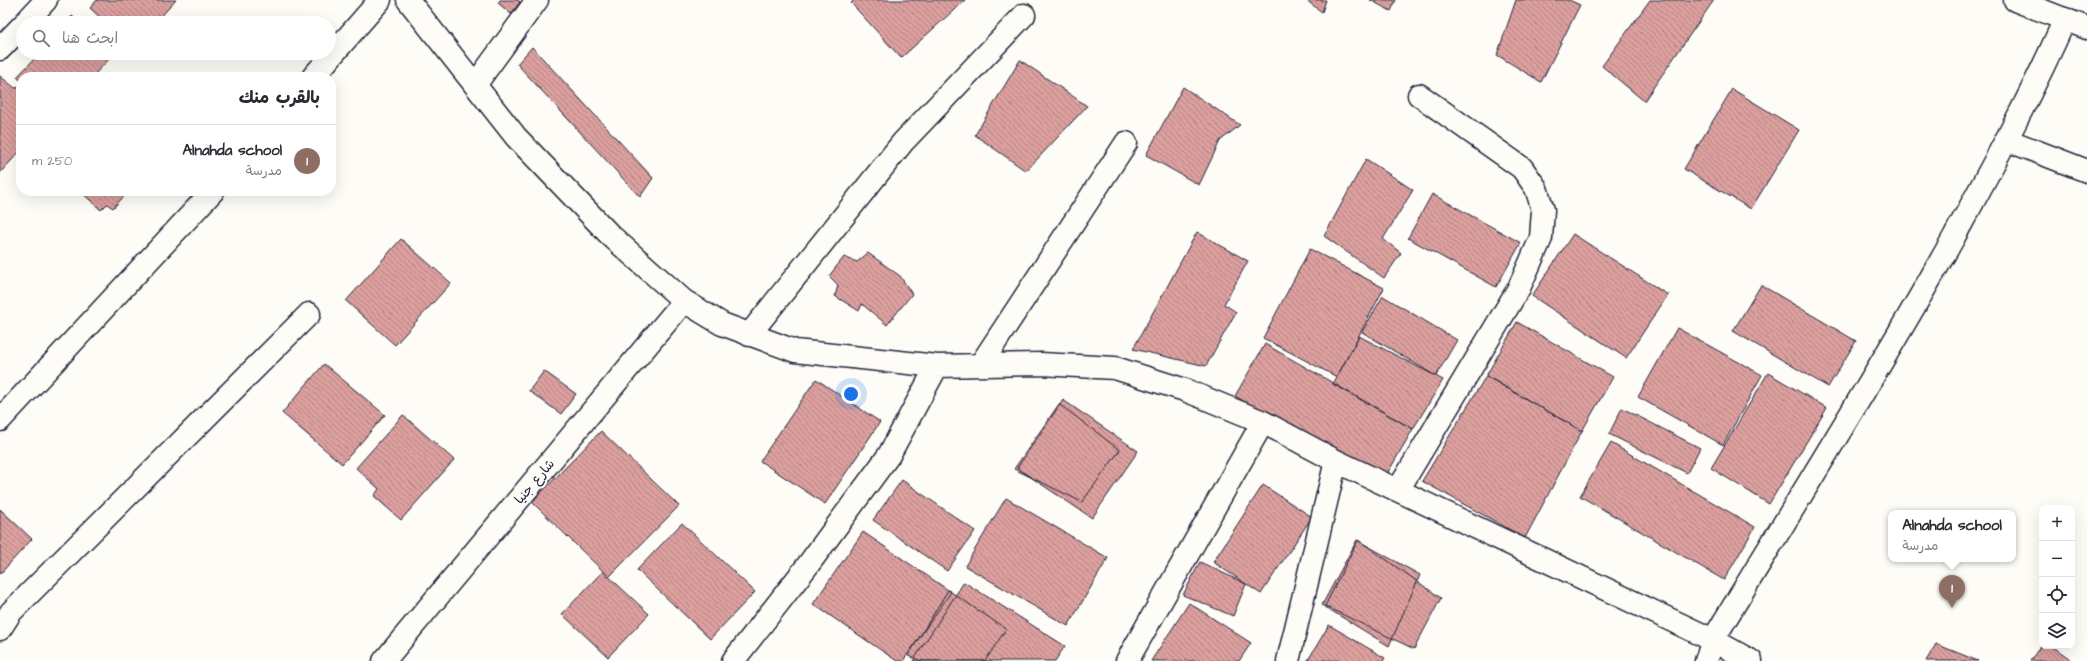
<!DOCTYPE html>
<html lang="ar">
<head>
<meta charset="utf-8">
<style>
  :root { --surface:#fff; --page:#f7f7f7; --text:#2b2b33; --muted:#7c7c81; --line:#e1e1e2; --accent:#1a73e8 }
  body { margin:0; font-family:"Architects Daughter","Playpen Sans Arabic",sans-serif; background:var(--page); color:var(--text); direction:rtl }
  .controls { position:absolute; right:12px; bottom:12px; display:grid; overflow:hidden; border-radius:8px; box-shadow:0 4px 16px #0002 }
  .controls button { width:36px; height:36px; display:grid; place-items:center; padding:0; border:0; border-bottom:1px solid var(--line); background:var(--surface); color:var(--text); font:20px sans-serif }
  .you { position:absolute; left:851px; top:394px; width:14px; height:14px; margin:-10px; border:3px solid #fff; border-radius:50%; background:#1a73e8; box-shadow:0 0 0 6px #1a73e833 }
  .badge { display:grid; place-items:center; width:26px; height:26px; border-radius:50%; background:var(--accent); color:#fff; font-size:13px; font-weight:700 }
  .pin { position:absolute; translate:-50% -33px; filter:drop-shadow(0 1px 2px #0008) }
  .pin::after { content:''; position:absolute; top:21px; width:14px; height:12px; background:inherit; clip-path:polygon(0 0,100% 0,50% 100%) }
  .popup { position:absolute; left:1888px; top:510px; width:128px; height:52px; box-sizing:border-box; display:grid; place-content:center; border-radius:8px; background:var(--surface); filter:drop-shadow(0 1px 3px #0005); font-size:13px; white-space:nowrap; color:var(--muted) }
  .popup b { font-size:15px; color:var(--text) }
  .popup::after { content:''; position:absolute; left:50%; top:100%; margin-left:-8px; border:8px solid transparent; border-top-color:var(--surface) }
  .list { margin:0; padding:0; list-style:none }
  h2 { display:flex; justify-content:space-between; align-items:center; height:52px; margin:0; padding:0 16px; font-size:17px }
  h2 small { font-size:13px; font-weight:400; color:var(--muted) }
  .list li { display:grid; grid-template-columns:26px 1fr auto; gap:12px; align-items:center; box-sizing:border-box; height:72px; padding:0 16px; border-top:1px solid var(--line) }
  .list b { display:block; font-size:15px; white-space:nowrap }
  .list p { margin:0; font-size:13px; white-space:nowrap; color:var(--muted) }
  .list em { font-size:13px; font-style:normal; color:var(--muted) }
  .icon { flex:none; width:22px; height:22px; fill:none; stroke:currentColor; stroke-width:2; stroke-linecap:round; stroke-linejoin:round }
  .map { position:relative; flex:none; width:2087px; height:661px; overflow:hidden; direction:ltr }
  .search { position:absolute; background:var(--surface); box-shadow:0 4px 16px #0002; left:16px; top:16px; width:320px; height:44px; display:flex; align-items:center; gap:10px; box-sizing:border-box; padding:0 14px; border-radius:22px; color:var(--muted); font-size:15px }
  .panel { position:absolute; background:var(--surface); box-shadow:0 4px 16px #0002; left:16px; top:72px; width:320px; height:124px; border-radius:16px; direction:rtl }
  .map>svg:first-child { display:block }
</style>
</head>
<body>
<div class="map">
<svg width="2087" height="661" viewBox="0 0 2087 661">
  <defs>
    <pattern id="building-back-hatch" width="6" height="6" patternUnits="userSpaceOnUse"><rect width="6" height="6" fill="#dba09e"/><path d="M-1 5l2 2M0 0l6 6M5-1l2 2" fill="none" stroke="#b18282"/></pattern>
  </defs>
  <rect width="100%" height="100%" fill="#fdfcf7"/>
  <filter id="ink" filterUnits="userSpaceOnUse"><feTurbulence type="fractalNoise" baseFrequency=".025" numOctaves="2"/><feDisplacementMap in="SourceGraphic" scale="8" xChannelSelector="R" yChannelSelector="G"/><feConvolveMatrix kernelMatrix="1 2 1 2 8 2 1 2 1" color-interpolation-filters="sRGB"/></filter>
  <g filter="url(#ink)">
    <!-- building -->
    <path fill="url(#building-back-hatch)" stroke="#22223b" d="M97,0H176L155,23H106L90,8Z
      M500,0H518L520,2L511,14L498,3Z
      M854,0H965L901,58L851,3Z
      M1306,0H1326L1322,12Z
      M1370,0H1396L1391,11Z
      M1516,0H1569L1580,5L1541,82L1497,55Z
      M1650,0H1714L1644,101L1602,66Z
      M72,16L80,23H66Z
      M532,47L653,178L640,197L517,64Z
      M40,53H113L114,54L92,77H21V81L17,77Z
      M1020,60L1087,106L1026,171L975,135Z
      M0,76L15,88L21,87V150L0,173Z
      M1183,87L1240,125L1220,141L1199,185L1146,155Z
      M1732,89L1799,130L1751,209L1684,169Z
      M1366,159L1413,190L1383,239L1401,253L1384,278L1324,236Z
      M80,191H129L113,208L107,204L101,210Z
      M1432,194L1521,243L1496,287L1408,238Z
      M1197,232L1248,261L1224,304L1236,312L1206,366L1133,349Z
      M1573,234L1668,295L1626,358L1532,296Z
      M401,239L451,283L395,345L346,301Z
      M1310,249L1384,288L1337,377L1263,338Z
      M868,253L900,276L912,294L887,325L862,304L859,311L835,296L838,285L829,276L844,257L857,262Z
      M1761,285L1856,341L1828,387L1733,331Z
      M1383,296L1457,340L1436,376L1362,332Z
      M1517,322L1613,377L1582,431L1486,376Z
      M1677,328L1762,375L1723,445L1638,397Z
      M1359,336L1443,380L1413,429L1333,384Z
      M1265,344L1413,429L1383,481L1235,396Z
      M324,364L385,415L342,464L282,413Z
      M544,371L576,394L561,414L529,391Z
      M1768,373L1827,408L1769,504L1711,468Z
      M1486,376L1582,431L1525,538L1422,481Z
      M816,379L880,422L825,504L760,461Z
      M1063,400L1138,451L1092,518L1017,468Z
      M1059,404L1120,450L1082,502L1014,469Z
      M1622,408L1700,448L1687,473L1609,434Z
      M403,415L454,460L401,520L374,496L379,489L356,468Z
      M601,431L679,506L609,577L532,502Z
      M1611,443L1755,527L1724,580L1580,496Z
      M902,480L975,531L947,571L873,520Z
      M1263,485L1312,517L1261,594L1213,562Z
      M1006,498L1108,558L1068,626L965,566Z
      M0,509L32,539L0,574Z
      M682,523L755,592L710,639L637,570Z
      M863,532L951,592L903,661H897L813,604Z
      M1357,540L1420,575L1389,646L1322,605Z
      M1358,540L1441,598L1414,649L1325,606Z
      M1200,562L1246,584L1233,616L1183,595Z
      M603,571L649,614L608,657L562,614Z
      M964,582L1065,646L1055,661H913Z
      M948,590L1006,629L985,661H922L908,656Z
      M1189,603L1251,643L1239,661H1151Z
      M1329,625L1385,658L1383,661L1308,660Z
      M1936,644L1978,661H1926Z
      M2042,644V646H2052L2073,661H2030Z"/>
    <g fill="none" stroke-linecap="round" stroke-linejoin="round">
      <!-- street casing -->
      <g stroke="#22223b" stroke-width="25">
        <path id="street" d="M408,0L516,137L610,235L684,301L722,324L795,351L937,366L1041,364L1115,368L1185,390L1263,422L1336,461L1713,640L1751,661
          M25,23L46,0
          M0,49L23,25
          M313,77L380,0
          M475,85L537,0
          M2007,140L2087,171
          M749,335L903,142L1024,15
          M981,364L1126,143
          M0,420L213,191
          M1398,490L1519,288L1541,238L1543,210L1536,188L1522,168L1419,95
          M0,629L11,612L309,314
          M384,661L684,301
          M733,661L808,565L889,455L937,366
          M1127,661L1263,422
          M1288,661L1336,461
          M1706,661L1713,640C1794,506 1877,374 1954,237C1993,165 2032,94 2065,19"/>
      </g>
      <!-- primary casing -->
      <g stroke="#22223b" stroke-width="25">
        <path id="primary" d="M2015,0L2087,28"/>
      </g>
      <!-- street -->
      <use href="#street" stroke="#fdfcf7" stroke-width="22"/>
      <!-- primary -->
      <use href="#primary" stroke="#fdfcf7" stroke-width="22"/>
    </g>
  </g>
  <g text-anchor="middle" stroke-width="4" stroke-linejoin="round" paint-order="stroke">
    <!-- street labels -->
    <g font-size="13" fill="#22223b" stroke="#fdfcf7">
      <text transform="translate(534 481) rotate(-50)" y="5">شارع جنيا</text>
    </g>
  </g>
</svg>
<div class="controls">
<button>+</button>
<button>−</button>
<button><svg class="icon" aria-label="locate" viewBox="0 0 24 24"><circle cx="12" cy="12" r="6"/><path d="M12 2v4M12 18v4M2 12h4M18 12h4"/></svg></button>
<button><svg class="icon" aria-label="layers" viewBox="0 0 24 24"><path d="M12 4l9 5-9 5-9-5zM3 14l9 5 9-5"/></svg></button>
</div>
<div class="you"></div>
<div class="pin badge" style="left:1952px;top:608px;background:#8d6e63">1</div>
<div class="popup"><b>Alnahda school</b>مدرسة</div>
<div class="search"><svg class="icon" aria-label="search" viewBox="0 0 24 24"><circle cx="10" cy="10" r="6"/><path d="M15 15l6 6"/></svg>ابحث هنا</div>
<section class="panel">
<h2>بالقرب منك<small></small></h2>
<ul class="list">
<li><span class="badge" style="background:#8d6e63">1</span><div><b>Alnahda school</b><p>مدرسة</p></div><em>250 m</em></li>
</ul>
</section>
</div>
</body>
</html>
